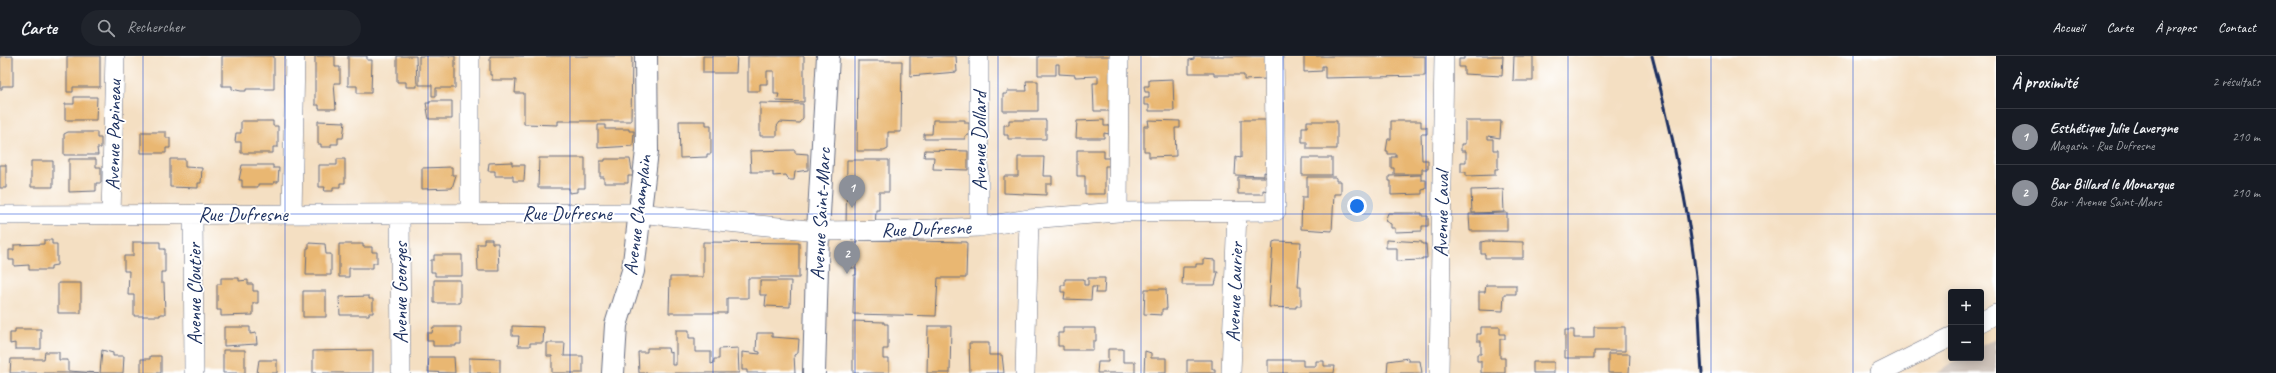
<!DOCTYPE html>
<html lang="fr">
<head>
<meta charset="utf-8">
<style>
  :root { --surface:#171b24; --page:#20242c; --text:#f1f3f6; --muted:#9ea1a6; --line:#363941; --accent:#8c9099 }
  body { margin:0; font-family:Caveat,sans-serif; background:var(--page); color:var(--text) }
  .controls { position:absolute; right:12px; bottom:12px; display:grid; overflow:hidden; border-radius:4px; box-shadow:0 2px 10px #0003 }
  .controls button { width:36px; height:36px; display:grid; place-items:center; padding:0; border:0; border-bottom:1px solid var(--line); background:var(--surface); color:var(--text); font:20px sans-serif }
  .you { position:absolute; left:1357px; top:150px; width:14px; height:14px; margin:-10px; border:3px solid #fff; border-radius:50%; background:#1a73e8; box-shadow:0 0 0 6px #1a73e833 }
  .badge { display:grid; place-items:center; width:26px; height:26px; border-radius:50%; background:var(--accent); color:#fff; font-size:13px; font-weight:700 }
  .pin { position:absolute; translate:-50% -33px; filter:drop-shadow(0 1px 2px #0008) }
  .pin::after { content:''; position:absolute; top:21px; width:14px; height:12px; background:inherit; clip-path:polygon(0 0,100% 0,50% 100%) }
  .list { margin:0; padding:0; list-style:none }
  h2 { display:flex; justify-content:space-between; align-items:center; height:52px; margin:0; padding:0 16px; font-size:17px }
  h2 small { font-size:13px; font-weight:400; color:var(--muted) }
  .list li { display:grid; grid-template-columns:26px 1fr auto; gap:12px; align-items:center; box-sizing:border-box; height:56px; padding:0 16px; border-top:1px solid var(--line) }
  .list b { display:block; font-size:15px; white-space:nowrap }
  .list p { margin:0; font-size:13px; white-space:nowrap; color:var(--muted) }
  .list em { font-size:13px; font-style:normal; color:var(--muted) }
  .icon { flex:none; width:22px; height:22px; fill:none; stroke:currentColor; stroke-width:2; stroke-linecap:round; stroke-linejoin:round }
  .map { position:relative; flex:none; width:1996px; height:317px; overflow:hidden }
  header { display:flex; align-items:center; gap:24px; box-sizing:border-box; height:56px; padding:0 20px; background:var(--surface); border-bottom:1px solid var(--line) }
  header strong { font-size:19px }
  nav { display:flex; gap:22px; margin-inline-start:auto; font-size:14px }
  .search { width:280px; height:36px; background:var(--page); display:flex; align-items:center; gap:10px; box-sizing:border-box; padding:0 14px; border-radius:22px; color:var(--muted); font-size:15px }
  main { display:flex }
  aside { flex:1; background:var(--surface) }
  .map>svg:first-child { display:block }
</style>
</head>
<body>
<header>
<strong>Carte</strong>
<div class="search"><svg class="icon" aria-label="search" viewBox="0 0 24 24"><circle cx="10" cy="10" r="6"/><path d="M15 15l6 6"/></svg>Rechercher</div>
<nav><a>Accueil</a><a>Carte</a><a>À propos</a><a>Contact</a></nav>
</header>
<main>
<div class="map">
<svg width="1996" height="317" viewBox="0 0 1996 317">
  <rect width="100%" height="100%" fill="#fff"/>
  <filter id="ink" filterUnits="userSpaceOnUse"><feTurbulence type="fractalNoise" baseFrequency=".025" numOctaves="2"/><feDisplacementMap in="SourceGraphic" scale="8" xChannelSelector="R" yChannelSelector="G"/><feConvolveMatrix kernelMatrix="1 2 1 2 8 2 1 2 1" color-interpolation-filters="sRGB"/></filter>
  <filter id="wash" filterUnits="userSpaceOnUse"><feTurbulence type="fractalNoise" baseFrequency=".012" numOctaves="4" result="noise"/><feDisplacementMap in="SourceGraphic" scale="16" xChannelSelector="R" yChannelSelector="G"/><feGaussianBlur stdDeviation="0.9" result="paint"/><feColorMatrix in="noise" values="0 0 0 0 0 0 0 0 0 0 0 0 0 0 0 0 0 1.4 0 .05"/><feComposite in="paint" operator="in"/></filter>
  <g filter="url(#wash)">
    <rect width="100%" height="100%" fill="#f4dfc2"/>
    <!-- industrial -->
    <path fill="#cec2b9" d="M1996,282V317H1936L1962,302H1981V290Z"/>
    <g id="blocks">
      <!-- building -->
      <path fill="#e9b772" d="M0,0H13V30H2V33H0Z
        M67,0H100V31H73V36H67Z
        M222,0H274V33H246V35H241L232,33V30H222Z
        M315,0H335V11H340V27H334L336,53H319V49H315Z
        M348,0H367V4H372L371,37H357V30H348Z
        M397,0H416L417,31H406V26H397Z
        M419,0H455V32H436V40H432V29H419Z
        M490,0H632L631,65H558V69L524,68V37H515L516,24H492V19H490Z
        M703,0H737L736,17H703Z
        M748,0H804V46L777,45L779,38H774V15H767V28H760V35H748Z
        M910,0H956L957,16L910,20Z
        M1038,0H1110V55H1094L1093,27H1098V20L1075,21V19L1059,18V8H1056V19H1038Z
        M1194,0H1266V23L1244,24V19H1214V17H1189V4L1194,3Z
        M1304,0H1425V20L1325,22V10H1322V15L1304,16Z
        M1464,0H1503L1502,20L1464,18V11H1459V3H1464Z
        M1514,0H1533V25H1513Z
        M858,5H902L901,76H888V93L884,95H857Z
        M1173,23L1174,55H1149V49H1144V42H1149V36H1145L1144,30H1149V24Z
        M1026,25H1038V55H1003V38H1007V35H1027Z
        M74,41H97L96,64H65V48H74Z
        M430,45H452V63H429L426,47H430Z
        M760,47L803,48V62L799,67L780,66L777,70V80H760Z
        M933,64H965V67H969V79L965,80V83H924V78H932Z
        M1009,64H1046V83H1008V79H1004V69H1009Z
        M1104,64V70H1109V78L1104,77V82H1076L1077,65Z
        M1148,64L1180,65V72H1175L1176,100L1149,101V95H1144V70H1149Z
        M1241,64H1268V117L1264,116V120L1235,119L1236,101L1241,102Z
        M241,65H273V70H278V91H273V97H241V86H235L236,77H241Z
        M318,65L345,66L343,82H338V88H331V91H321V88H318Z
        M679,65H706V69H711V98H707V101L680,102Z
        M1307,65H1337V93H1307V86H1302V71H1307Z
        M1391,65H1421V71H1427V78H1421L1422,104H1428V113H1422V118H1394V112H1391V101H1396V98H1388V95H1386L1388,83H1391Z
        M1465,65H1501L1500,82L1488,80V83H1493V94H1498V113H1495V119L1466,120V116H1461V106H1466V95H1461V88H1465Z
        M598,69H605V73H629V75H634L633,90L598,92Z
        M68,76H97V82H101V92H97L98,99H64V78Z
        M141,76H166V82H170V92H166V97H141Z
        M795,94V97L808,98V114L795,116L794,124H789L786,119L773,120V116H751L750,95Z
        M925,94L968,95V114L933,113L934,101H924Z
        M1077,94H1104V102H1109V110H1105V138H1085V120H1077Z
        M1018,101H1044L1043,120H1052V128H1046V139L1004,137V120H1018Z
        M539,102H585V132H577V136L569,137V132H538Z
        M1302,102H1332V119H1302Z
        M69,103H96V111H101V127H96V135L69,136Z
        M170,103H185V111L202,112L201,127H198V132L170,131Z
        M337,103H345V127H340V131H333V135H324L325,131H319V109H337Z
        M605,103H630L633,120H628V127H604V121H600V105H605Z
        M847,104H889V136H879V154H876L875,173L846,172Z
        M31,105H53V131H31Z
        M512,106V109H525L524,125H513V120H495V115H488L489,107Z
        M0,109H6V132H0Z
        M242,109H273V112H279L278,126H274V128H258V131H242V124H239Z
        M452,111V119H456L452,132L422,133V112Z
        M1421,119V124H1426V133L1422,134V138L1391,139V125H1389V120Z
        M1238,121H1268V135L1263,134V138H1238Z
        M1307,121H1336V125H1341V138H1334L1332,175L1301,173L1302,141H1307Z
        M1503,133L1504,156L1472,157L1471,134Z
        M1388,157H1422V160H1428V170H1422V175L1395,176V172H1391V168L1385,165Z
        M1507,157V175H1470L1469,158Z
        M484,183H492V187H498L499,215H478L477,188H484Z
        M44,184H52V188H57V209L51,210V214H29V209L14,210V204H9V194H14V189L44,188Z
        M858,184L967,186L966,222H938L936,260L853,258L854,219H856V212H851L852,187H858Z
        M1386,184L1422,186V188H1426L1427,202H1422V204L1397,205V192H1386Z
        M1276,185L1301,186L1298,231H1301V250H1296V252L1269,251L1273,186Z
        M1486,185L1523,186V202H1485V198H1481V186Z
        M133,186H160V193H165V216H161V227H164L165,258H160V260H134V239H128L129,215H124V200H133Z
        M703,186L799,187V222H748V242H727V257H669L670,221H703Z
        M309,187L325,188L326,198H331V219H306L307,192H309Z
        M339,188H363V191H372V196H377V207H373V212H349V221H339Z
        M434,199H462V220H435V216H431V204H434Z
        M1203,203L1215,204V216H1218L1215,229H1182L1183,211H1196V208H1203Z
        M221,222H239V225L248,224V228H253V235H258V247H253V259L221,260V254H217V228H221Z
        M1088,222H1105L1104,237H1096L1097,231H1092L1091,244L1064,243L1065,236H1061V229H1065V223H1084V229H1088Z
        M434,224H460V247H434Z
        M760,225H791L790,251L765,250L766,239H760Z
        M58,227H81V257H58Z
        M1486,229H1516V238H1504L1503,255L1479,254V236H1485Z
        M1145,233H1166L1167,253H1162V259L1144,258Z
        M303,235H326V261H303Z
        M369,240V243H373V257H369V259H340L339,241Z
        M853,265L884,266V268H888V293H883V303H889V317H853Z
        M512,270L544,271L543,287H530V290H518L519,280H512Z
        M928,270H951L950,317H927Z
        M224,271H250V278L256,277L257,288L224,290Z
        M433,271H461V288H456V290H433V285H427V277H432Z
        M1481,271H1500V278H1505V283H1500V302H1505V317H1481V305H1477V298H1481V285H1477V278H1481Z
        M1594,271H1625V295H1594V302H1565V274H1574V282H1594Z
        M1063,272H1096V285H1093V294H1063V290H1058V277H1063Z
        M15,273H41V293H15V287L10,288V277H15Z
        M676,274H689V282H695V296H711V308L714,307V303H719V293L738,292L739,317H639L638,296H647V292H668L669,297L672,296V309H676Z
        M757,277H772V281L799,283L798,297L794,299L795,317H747V314H742V296L760,298V296L756,295Z
        M547,287H565L564,300H583V317H552V300H547Z
        M969,287H989V299H1002L1004,317H970Z
        M1108,293H1123V306H1135V317H1097L1098,306H1108Z
        M102,294L113,297V300H124L123,317H100Z
        M223,294H245V317H223Z
        M373,294V317H313V295Z
        M1145,295L1151,297V302H1166V317H1144Z
        M45,296H59V304H68V315L99,317H10L11,303H44Z
        M1608,298H1630L1629,317H1608Z
        M150,300H161V317H141V303H150Z
        M429,301H454L455,317L428,316Z
        M469,302L500,303V317H469Z
        M1408,302V305H1420L1422,317H1387L1388,305Z
        M259,304H277V317H257Z
        M1187,304H1212V313H1215V317H1187Z
        M1268,304H1303V310H1316V305H1324V310H1335L1334,317H1268Z
        M1533,306H1554V317H1533Z"/>
    </g>
  </g>
  <g filter="url(#ink)">
    <use href="#blocks" fill-opacity="0" stroke="#676d81" stroke-width="1"/>
    <g fill="none" stroke-linecap="round" stroke-linejoin="round">
      <!-- minor casing -->
      <g stroke="#676d81" stroke-width="20">
        <path id="minor" d="M470,0V158
          M1118,156L1119,0
          M193,158L194,317
          M292,158L295,0
          M400,158L401,317
          M0,159L638,157L818,175L909,174L979,171L1029,163L1118,156L1276,155L1274,0
          M111,159L115,0
          M979,171V0
          M1981,266L1996,258
          M1025,317L1029,163
          M1231,317L1237,155
          M1439,317L1444,0
          M1879,317L1951,281"/>
      </g>
      <!-- primary casing -->
      <g stroke="#676d81" stroke-width="24">
        <path id="primary" d="M613,317L616,269L633,215L647,95L646,0
          M814,317L818,175L828,0"/>
      </g>
      <!-- minor -->
      <use href="#minor" stroke="#fff" stroke-width="19"/>
      <!-- primary -->
      <use href="#primary" stroke="#fff" stroke-width="22"/>
      <!-- rail -->
      <path stroke="#1b2f5e" stroke-width="3" d="M1652,0C1673,79 1691,160 1698,241C1700,266 1700,292 1702,317"/>
    </g>
  </g>
  <!-- grid -->
  <path fill="none" stroke="#1d4ed8" stroke-width="1" stroke-opacity="0.55" d="M143,0V317M285,0V317M428,0V317M570,0V317M713,0V317M855,0V317M998,0V317M1141,0V317M1283,0V317M1426,0V317M1568,0V317M1711,0V317M1853,0V317M0,158H1996"/>
  <g text-anchor="middle" stroke-width="3.5" stroke-linejoin="round" paint-order="stroke">
    <!-- street labels -->
    <g font-size="20" fill="#1b2f5e" stroke="#fff">
      <text transform="translate(113 79) rotate(-89)" y="7">Avenue Papineau</text>
      <text transform="translate(979 85) rotate(-90)" y="7">Avenue Dollard</text>
      <text x="567" y="164">Rue Dufresne</text>
      <text x="243" y="165">Rue Dufresne</text>
      <text transform="translate(820 158) rotate(-87)" y="7">Avenue Saint-Marc</text>
      <text transform="translate(1441 158) rotate(-89)" y="7">Avenue Laval</text>
      <text transform="translate(637 159) rotate(-83)" y="7">Avenue Champlain</text>
      <text transform="translate(926 172) rotate(-2)" y="7">Rue Dufresne</text>
      <text transform="translate(1234 236) rotate(-88)" y="7">Avenue Laurier</text>
      <text transform="translate(400 237) rotate(-90)" y="7">Avenue Georges</text>
      <text transform="translate(194 238) rotate(-90)" y="7">Avenue Cloutier</text>
    </g>
  </g>
</svg>
<div class="controls">
<button>+</button>
<button>−</button>
</div>
<div class="you"></div>
<div class="pin badge" style="left:852px;top:152px">1</div>
<div class="pin badge" style="left:847px;top:218px">2</div>
</div>
<aside>
<h2>À proximité<small>2 résultats</small></h2>
<ul class="list">
<li><span class="badge">1</span><div><b>Esthétique Julie Lavergne</b><p>Magasin · Rue Dufresne</p></div><em>210 m</em></li>
<li><span class="badge">2</span><div><b>Bar Billard le Monarque</b><p>Bar · Avenue Saint-Marc</p></div><em>210 m</em></li>
</ul>
</aside>
</main>
</body>
</html>
